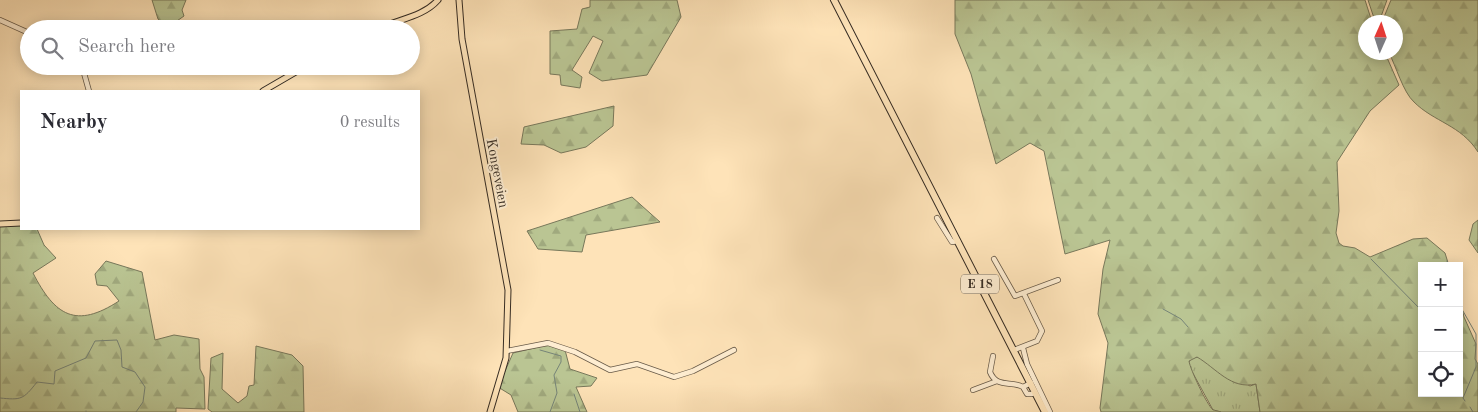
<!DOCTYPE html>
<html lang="en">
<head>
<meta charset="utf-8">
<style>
  :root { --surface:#fff; --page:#f7f7f7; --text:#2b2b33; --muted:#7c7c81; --line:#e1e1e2 }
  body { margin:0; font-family:"Old Standard TT",serif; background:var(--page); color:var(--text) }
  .controls { position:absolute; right:15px; bottom:15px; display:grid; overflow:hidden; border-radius:0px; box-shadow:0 2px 12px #0003 }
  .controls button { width:45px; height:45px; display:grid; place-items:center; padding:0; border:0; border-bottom:1px solid var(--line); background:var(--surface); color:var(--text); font:25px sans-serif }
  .compass { position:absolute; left:1358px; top:15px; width:45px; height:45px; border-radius:50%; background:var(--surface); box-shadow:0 2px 12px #0003; rotate:3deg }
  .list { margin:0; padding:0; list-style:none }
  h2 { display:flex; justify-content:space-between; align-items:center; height:65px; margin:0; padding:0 20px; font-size:21px }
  h2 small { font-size:16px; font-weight:400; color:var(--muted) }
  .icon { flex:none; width:28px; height:28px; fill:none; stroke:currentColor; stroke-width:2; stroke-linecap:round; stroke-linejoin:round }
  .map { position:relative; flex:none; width:1478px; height:412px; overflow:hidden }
  .search { position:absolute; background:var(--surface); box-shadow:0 2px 12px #0003; left:20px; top:20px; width:400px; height:55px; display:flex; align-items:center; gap:12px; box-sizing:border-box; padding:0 18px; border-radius:28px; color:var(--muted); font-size:19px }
  .panel { position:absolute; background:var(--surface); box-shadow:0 2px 12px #0003; left:20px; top:90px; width:400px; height:140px; border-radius:0px }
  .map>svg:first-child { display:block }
</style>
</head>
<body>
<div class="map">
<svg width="1478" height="412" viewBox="0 0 1478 412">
  <defs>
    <pattern id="grass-tufts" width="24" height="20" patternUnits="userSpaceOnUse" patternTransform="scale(1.25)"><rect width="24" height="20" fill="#bac593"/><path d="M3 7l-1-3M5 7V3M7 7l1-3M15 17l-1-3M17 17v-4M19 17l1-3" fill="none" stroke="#a0a97e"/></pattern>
    <pattern id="forest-firs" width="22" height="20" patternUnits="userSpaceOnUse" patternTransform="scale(1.25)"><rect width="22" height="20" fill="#bac593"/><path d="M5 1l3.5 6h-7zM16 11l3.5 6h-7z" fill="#a0a97e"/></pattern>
  </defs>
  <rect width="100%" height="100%" fill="#fee3b8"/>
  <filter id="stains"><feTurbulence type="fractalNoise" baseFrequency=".004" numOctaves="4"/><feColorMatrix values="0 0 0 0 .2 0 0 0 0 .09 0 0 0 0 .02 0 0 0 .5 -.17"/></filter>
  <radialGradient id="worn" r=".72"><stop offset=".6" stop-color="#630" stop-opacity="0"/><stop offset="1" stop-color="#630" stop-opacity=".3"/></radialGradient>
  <!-- grass -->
  <path fill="url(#grass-tufts)" stroke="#78785b" d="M1199,357L1250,386L1256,384L1260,412H1221L1213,410L1189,366V362L1192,358Z"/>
  <!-- forest -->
  <path fill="url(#forest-firs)" stroke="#78785b" d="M152,0H186L182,10L184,16L174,23L173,29H169L158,19Z
    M590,0H677L681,17L647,75L602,81L589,73L603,41L593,36L572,70L582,77L580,88L561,85L560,75L550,74V31L577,29L582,9L590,7Z
    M955,0H1365L1372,22H1366V52L1385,53L1399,85L1370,111L1337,162L1339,211L1336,233L1339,243L1343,246L1355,248L1370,257L1413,239L1427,238L1445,253L1449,266H1422V393H1459V296L1464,317L1476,344L1475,359L1478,364V412H1260L1256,384C1231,390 1216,368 1197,357L1189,361C1190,369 1207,405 1213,410C1214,410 1221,412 1221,412H1101L1100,408L1108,343L1098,314L1103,269L1110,240L1065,254L1044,151L1030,143L996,164L971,74L955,34Z
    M1368,0H1387L1379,22L1375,21Z
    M1391,0H1478V152C1461,125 1434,122 1414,102C1403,92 1396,66 1389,53L1396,52V22H1382Z
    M614,106L613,126L586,147L561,153L544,145L521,144L524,127Z
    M632,197L660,222L586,235L582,252L538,249L527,231Z
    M1478,220V253L1469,240L1473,224Z
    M21,223V229H37L44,245L56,258L33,273C55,316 76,329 119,301L107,286L97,285L95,274L106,261L142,272L155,340L174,335L199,339L200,369L204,377L205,409L176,408V412H0V224Z
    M547,345L565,350L570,369L597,378L591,386L576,387L587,412H518L511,395L498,387L513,353Z
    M256,346L292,355L303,366L304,412H212L208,409L211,358L223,353L222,389L238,403L247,396L249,386L254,385Z"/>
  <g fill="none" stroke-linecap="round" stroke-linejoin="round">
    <!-- stream -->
    <path stroke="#768478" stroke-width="1" d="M1371,259L1422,311
      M1447,261L1448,266
      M1459,304L1476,334V367L1463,398L1465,401
      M1163,309L1181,319L1188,327
      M540,350L561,356V362L554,375L557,393L550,412
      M1459,392L1463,397
      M574,394L580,412
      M0,398C21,400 23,400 37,382L54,384L55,371L86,358L95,341L117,340L121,350L122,367L135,372L145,387L143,402L136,412
      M1470,407L1473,412
      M86,411V412"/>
    <!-- minor casing -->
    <g stroke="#685a48" stroke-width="6">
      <path id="minor" d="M0,20L29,33
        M82,66L89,91
        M937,218L952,242L958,241
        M994,259L1015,296L1058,280
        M1023,348L1027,364L1050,412
        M1014,350L1037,341L1042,331L1024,294
        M507,351L548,343L575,352L610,370L637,364L674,377L693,371L734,350
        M993,356L990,372C997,389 1011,380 1023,387L1031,383
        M1023,387L1027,394H1032
        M973,390L997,381"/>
    </g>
    <!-- major casing -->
    <g stroke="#362c23" stroke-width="7">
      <path id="major" d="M459,0L462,39L508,290L506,358L490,412
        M378,29C398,19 423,17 438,0
        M263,91L306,66
        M0,224L21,223"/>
    </g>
    <!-- highway casing -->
    <g stroke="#362c23" stroke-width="8">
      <path id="highway" d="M834,0L1045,412"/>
    </g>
    <!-- minor -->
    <use href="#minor" stroke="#feedd1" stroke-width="4.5"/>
    <!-- major -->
    <use href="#major" stroke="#fee3b8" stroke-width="5"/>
    <!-- highway -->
    <use href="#highway" stroke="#fee3b8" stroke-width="6"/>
  </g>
  <g text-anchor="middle" stroke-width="4" stroke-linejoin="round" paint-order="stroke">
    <!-- shield labels -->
    <rect fill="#feedd1" stroke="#726657" stroke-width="1" x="961" y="274.5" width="38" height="19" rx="4"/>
    <g font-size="12" font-weight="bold" fill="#362c23">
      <text x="980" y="288">E 18</text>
    </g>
    <!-- street labels -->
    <g font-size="14" fill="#362c23" stroke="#feedd1">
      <text transform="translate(498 173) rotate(79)" y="5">Kongeveien</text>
    </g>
  </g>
  <rect width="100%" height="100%" filter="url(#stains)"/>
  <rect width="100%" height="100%" fill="url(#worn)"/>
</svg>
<div class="controls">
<button>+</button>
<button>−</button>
<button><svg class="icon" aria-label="locate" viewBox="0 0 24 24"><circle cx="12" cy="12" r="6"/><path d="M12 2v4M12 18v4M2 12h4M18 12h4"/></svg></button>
</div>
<svg class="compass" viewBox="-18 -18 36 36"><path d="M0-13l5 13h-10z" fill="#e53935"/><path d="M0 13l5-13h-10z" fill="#7c7c81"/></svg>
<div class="search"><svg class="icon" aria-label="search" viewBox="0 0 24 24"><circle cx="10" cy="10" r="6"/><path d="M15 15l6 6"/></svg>Search here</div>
<section class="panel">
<h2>Nearby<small>0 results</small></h2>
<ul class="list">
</ul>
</section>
</div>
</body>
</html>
